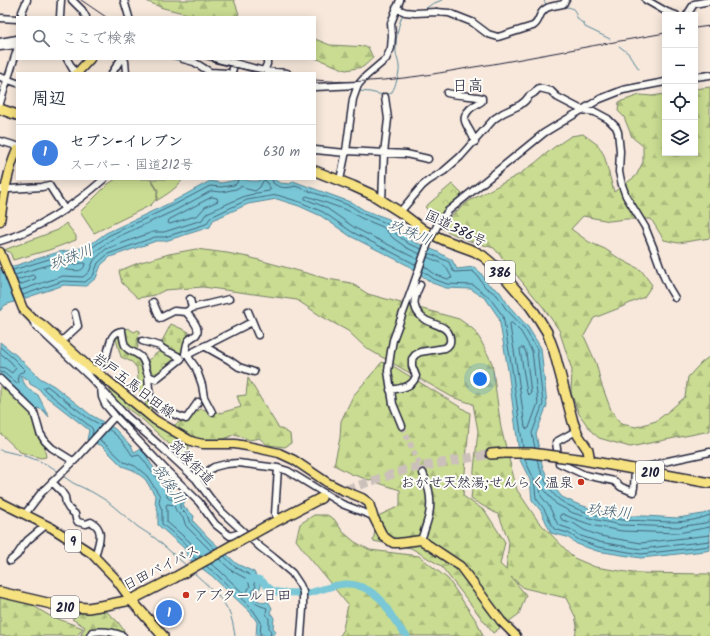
<!DOCTYPE html>
<html lang="ja">
<head>
<meta charset="utf-8">
<style>
  :root { --surface:#fff; --page:#f2f2f3; --text:#1f2937; --muted:#747a83; --line:#e0e1e3; --accent:#0b8043 }
  body { margin:0; font-family:Kalam,"Klee One",sans-serif; background:var(--page); color:var(--text) }
  .controls { position:absolute; right:12px; top:12px; display:grid; overflow:hidden; border-radius:0px; box-shadow:0 2px 10px #0003 }
  .controls button { width:36px; height:36px; display:grid; place-items:center; padding:0; border:0; border-bottom:1px solid var(--line); background:var(--surface); color:var(--text); font:20px sans-serif }
  .you { position:absolute; left:480px; top:379px; width:14px; height:14px; margin:-10px; border:3px solid #fff; border-radius:50%; background:#1a73e8; box-shadow:0 0 0 6px #1a73e833 }
  .badge { display:grid; place-items:center; width:26px; height:26px; border-radius:50%; background:var(--accent); color:#fff; font-size:13px; font-weight:700 }
  .pin { position:absolute; translate:-50% -50%; border:2px solid #fff; box-shadow:0 1px 4px #0006 }
  .list { margin:0; padding:0; list-style:none }
  h2 { display:flex; justify-content:space-between; align-items:center; height:52px; margin:0; padding:0 16px; font-size:17px }
  h2 small { font-size:13px; font-weight:400; color:var(--muted) }
  .list li { display:grid; grid-template-columns:26px 1fr auto; gap:12px; align-items:center; box-sizing:border-box; height:56px; padding:0 16px; border-top:1px solid var(--line) }
  .list b { display:block; font-size:15px; white-space:nowrap }
  .list p { margin:0; font-size:13px; white-space:nowrap; color:var(--muted) }
  .list em { font-size:13px; font-style:normal; color:var(--muted) }
  .icon { flex:none; width:22px; height:22px; fill:none; stroke:currentColor; stroke-width:2; stroke-linecap:round; stroke-linejoin:round }
  .map { position:relative; flex:none; width:710px; height:636px; overflow:hidden }
  .search { position:absolute; background:var(--surface); box-shadow:0 2px 10px #0003; left:16px; top:16px; width:300px; height:44px; display:flex; align-items:center; gap:10px; box-sizing:border-box; padding:0 14px; border-radius:0px; color:var(--muted); font-size:15px }
  .panel { position:absolute; background:var(--surface); box-shadow:0 2px 10px #0003; left:16px; top:72px; width:300px; height:108px; border-radius:0px }
  .map>svg:first-child { display:block }
</style>
</head>
<body>
<div class="map">
<svg width="710" height="636" viewBox="0 0 710 636">
  <defs>
    <pattern id="forest-firs" width="22" height="20" patternUnits="userSpaceOnUse"><rect width="22" height="20" fill="#c9dc91"/><path d="M5 1l3.5 6h-7zM16 11l3.5 6h-7z" fill="#acbc7e"/></pattern>
    <pattern id="cemetery-stones" width="16" height="16" patternUnits="userSpaceOnUse"><rect width="16" height="16" fill="#c9dc91"/><path d="M2 7V4a2 2 0 0 1 4 0v3zM10 15v-3a2 2 0 0 1 4 0v3z" fill="#acbc7e"/></pattern>
    <pattern id="park-crowns" width="20" height="18" patternUnits="userSpaceOnUse"><rect width="20" height="18" fill="#c9dc91"/><path d="M2 6a3 3 0 1 1 6 0M12 15a3 3 0 1 1 6 0" fill="none" stroke="#acbc7e"/></pattern>
  </defs>
  <rect width="100%" height="100%" fill="#f7e8db"/>
  <filter id="ink" filterUnits="userSpaceOnUse"><feTurbulence type="fractalNoise" baseFrequency=".025" numOctaves="2"/><feDisplacementMap in="SourceGraphic" scale="8" xChannelSelector="R" yChannelSelector="G"/><feConvolveMatrix kernelMatrix="1 2 1 2 8 2 1 2 1" color-interpolation-filters="sRGB"/></filter>
  <g filter="url(#ink)">
    <!-- grass -->
    <path fill="#c9dc91" stroke="#767f66" d="M116,179H150L157,190V198L158,190L151,179H183C176,189 166,195 156,201L157,198L151,205L94,233L80,212L108,184Z
      M66,223L76,236V240L49,250L13,260L10,252L4,250L58,230Z
      M0,382L31,413L45,444V451L46,457L41,458L20,452L0,433Z"/>
    <!-- forest -->
    <path fill="url(#forest-firs)" stroke="#767f66" d="M147,0H234L239,14L234,17H200L163,8L148,2Z
      M315,39L330,45L368,47L373,58L363,67L346,70L315,58Z
      M710,87V238L678,243L664,240L651,219H625L610,221L583,216L571,229L589,242L605,249L620,259L641,270L652,285L644,297L617,309L594,318L584,336L596,363L601,383L611,410L621,424L636,427L656,421L670,410L685,397L688,377L701,363L710,356V431L630,447L599,438L592,432L579,414L571,393L572,370L559,330L543,307L494,248L470,241L453,234L441,228L452,215L469,201L518,175L535,163L553,148L571,136L583,134L598,145L604,155L614,192L636,176L643,162V146L632,137L624,117L618,111L619,102L640,95L652,96L665,94V153H695V89Z
      M196,249L227,253L248,257L328,279L351,283L368,294L459,319L473,329L480,339L492,363L501,428L517,490L538,521L574,558L595,567L633,573L710,574V636H575L577,626L575,616L566,598L524,588L511,577L526,595L519,614L493,633L441,566L411,548L373,541L378,516L400,506V490L351,474L334,465L340,438L341,421L353,396L382,362L393,366L470,413L463,496L485,511L505,542L500,564L506,570L509,542L499,515L471,499L478,431L473,404L452,397L366,348L348,331L321,316L297,300L203,287L165,290L155,295L138,298L122,283L119,271L138,263L169,254Z
      M128,328L134,332L138,330L140,331L137,341L138,347L135,352L129,350L126,342L124,331Z
      M118,334L124,350L134,355L139,360L146,381V390L152,407L150,413L145,410L146,400L139,390L137,368L132,362L121,357L115,336Z
      M248,378L278,427L290,434L291,443L285,447L268,445L259,438L250,440L235,434L222,440L189,443L188,460L169,444L143,420L113,398L108,384L168,429L201,409L220,413L241,407L237,396L246,395Z
      M314,515H327L334,519L343,532L355,542L370,550L419,556L448,579L477,622L483,636H339L342,633L348,605L308,556L296,540L300,524Z
      M0,586L50,616L83,628L77,636H0Z
      M94,610L107,612L118,622L125,632L117,631L113,636H80L85,627L72,619L81,612Z"/>
    <!-- cemetery -->
    <path fill="url(#cemetery-stones)" stroke="#767f66" d="M171,324L189,332L183,351L180,353L161,343Z"/>
    <!-- park -->
    <path fill="url(#park-crowns)" stroke="#767f66" d="M452,184L462,194L448,207L437,220L425,207Z
      M162,349L180,359L156,378C151,373 151,367 147,361Z"/>
    <!-- water -->
    <path fill="#79c7d7" stroke="#568599" d="M242,179L250,181H259L260,179H273L280,183L290,184L293,181L353,203L364,210L389,219L398,231L412,241L438,252L452,260L457,269L474,267L480,272L488,284L500,292L509,306L528,327L541,348L547,405L536,434L541,460L543,468L552,485L562,497L577,504L599,511L623,516H645L678,518L703,514L710,511V550L705,551L641,558L597,551L577,544L567,537L551,533L541,511L532,500L530,480L520,460L508,370L499,318L486,299L471,289L446,288L432,283L409,266L350,236L321,216L299,206L277,199L248,204L213,220L210,227L165,241H156L110,257L101,265L96,278L86,286L64,285L5,305L0,311V268L14,266L59,252L73,250L88,246L106,233L172,202L210,181L221,183Z
      M0,342L16,355L40,378L54,386L91,415L115,429L132,447L134,452L140,449L146,455L151,464L171,489V496L175,495L176,493L183,491L190,496L185,499L183,506L194,516L193,521L208,537L237,564L254,572L261,586L256,595L257,600L264,603L268,601L272,608L270,612L274,618L273,628L276,631C273,636 270,636 264,636L263,634L256,636L257,622L250,612L212,576L189,559L184,548L158,525V511L155,503L156,497L145,479L133,470L122,466L102,446L87,440L89,430L44,395L39,389L30,384L29,380L20,375L24,383L28,389L38,395L49,417L43,410L37,408L35,412L25,397L0,375Z"/>
    <g fill="none" stroke-linecap="round" stroke-linejoin="round">
      <!-- shore -->
      <path stroke="#456479" stroke-width="1" d="M272,179L273,183C279,188 287,189 295,186L351,206L363,214L386,223L396,234L409,244L422,249
        M212,197L217,198L218,201L205,207L198,215L170,224L168,223L169,220Z
        M429,253L449,262L453,271L455,272L472,271L477,275L485,287L497,295L506,309L525,329L537,349L543,404L532,433L535,448
        M418,260L413,257L355,228L325,207L305,199V197L307,196L349,211L361,218L383,227L393,238L407,248L420,254
        M83,263H85C84,274 74,270 67,270L65,269L66,266Z
        M424,266L436,275L448,279L452,278C451,276 447,268 445,266C442,263 432,259 427,257
        M13,270L59,256L73,254L90,249L108,236L174,205L210,186L221,187L234,185L237,183L238,179
        M423,271L434,279L447,284L473,285L489,297L503,316L512,369L523,448
        M15,275L61,261L74,259L92,254L111,240L176,210L211,191L222,192L236,189L241,186L247,189L255,191L260,187L263,181L265,180L266,181L268,185L271,189L269,191L257,193H255L254,194L245,196L209,212L206,214L202,220L164,232H153L106,249L94,260L89,272L83,277L63,276L21,290
        M17,280L33,275L36,277L35,279L19,285
        M23,295L63,281L85,282L93,276L98,263L108,254L155,237H165L206,224L211,217L247,200L277,195L300,202L323,212L352,232L411,262L416,265
        M512,323L521,332L532,351L538,403L529,428L527,429L525,427L517,369L510,326V324Z
        M0,347L13,358L25,370L24,372C17,372 17,376 19,382L17,384L4,373L0,372
        M521,348H524L526,353L531,393L529,395L527,393L520,350Z
        M0,353L10,361L16,368L12,373L5,368L0,367
        M108,429C118,435 126,445 132,455L135,456L139,455C143,459 146,463 149,468C154,475 161,481 166,488C167,491 166,495 168,498C171,501 177,498 180,499V508L189,517L191,524L215,549
        M92,435L93,431L92,428L47,392L44,389V387L47,386L51,389L88,418L101,425
        M98,440L104,443L124,462L135,466L147,476L160,496L159,503L162,510V524L187,545L192,556L196,559
        M524,458L534,479L536,498L544,509L554,529L568,533L579,540L598,547L641,554L710,546
        M537,459C540,472 550,494 561,501C576,511 604,518 622,520C630,521 638,520 647,521C669,522 688,524 710,515
        M710,521L705,523L678,527L621,525L597,520L573,513L556,504L543,488H541L540,489L541,496L549,506L558,525L570,529L581,536L599,542L641,549L710,541
        M710,527L678,533L622,531L595,526L572,518L563,514H561L560,516L562,520L573,523L584,530L600,536L641,543L710,535
        M224,556L235,567L250,575L256,586C255,588 252,592 252,594C251,604 261,606 267,608L266,613L269,619V628L271,632L270,636
        M201,557L196,553L190,542L167,522V510L166,506L167,504L174,505C176,515 182,514 184,520C185,523 185,525 187,527L211,551
        M211,564L218,569L244,594H246L250,586L247,579L232,571L219,559
        M206,566L215,573L253,610L261,622L260,636"/>
      <!-- stream -->
      <path stroke="#568599" stroke-width="1" d="M544,0L546,5
        M563,7C581,6 571,17 583,23L585,27L610,39
        M425,9L432,4L442,0
        M619,46L628,53L639,69
        M172,59L181,61
        M343,89L354,90
        M359,91L370,92L383,95
        M386,94C389,94 390,94 392,92C395,87 400,73 399,67C399,61 395,55 396,48C396,37 398,25 403,14
        M0,450C21,455 42,459 59,472
        M63,476L73,483L92,492L107,501L138,527L155,538L188,567
        M193,572C206,584 226,600 231,617C233,623 234,630 235,636"/>
      <!-- river -->
      <path stroke="#79c7d7" stroke-width="7" d="M249,579C266,577 263,586 274,591C281,594 291,592 299,593
        M309,593C330,588 347,577 368,590C373,593 378,596 382,601C391,613 396,626 407,636"/>
      <!-- minor-tunnel -->
      <path stroke="#ccc0bb" stroke-width="6" stroke-dasharray="6 3" stroke-linecap="butt" d="M402,426L423,473"/>
      <!-- highway-tunnel -->
      <path stroke="#ccc0bb" stroke-width="9" stroke-dasharray="9 4.5" stroke-linecap="butt" d="M321,498L408,469L491,454"/>
      <!-- minor casing -->
      <g stroke="#22223b" stroke-width="9">
        <path id="minor" d="M72,0L82,10L86,17
          M124,0L129,17
          M646,0L667,12L676,15
          M396,8L405,12L415,13L436,12L449,13L472,22L488,34L498,37L533,26C540,22 538,15 544,10C549,5 557,6 563,4L566,0
          M687,15L694,4L710,1
          M22,17V12L27,0
          M60,17L61,0
          M0,18L17,19
          M0,42L17,39
          M0,47L17,45
          M67,59L75,73
          M123,59L125,61L126,73
          M183,59L194,62L210,72L227,73
          M216,59L234,63L232,73
          M234,63L264,71L287,73
          M264,71L267,64V59
          M112,73L121,59
          M0,77L17,83
          M695,77L710,75
          M315,87L358,85
          M447,93C459,96 470,95 482,98V101C478,104 472,106 469,110C460,119 467,125 471,133C473,136 474,139 475,142
          M0,103L17,50
          M0,141L17,146
          M315,150L346,153
          M346,151L406,154L428,159
          M340,180L346,151L353,99L358,85L366,76L386,59L391,48L392,36L391,23L400,0
          M49,185L65,210
          M0,189H9L42,187L49,185
          M382,201L384,153L388,119L385,97
          M400,212L422,186L428,181L444,171L460,157L494,119L503,113L520,105L525,101L529,96L534,93L539,88L551,91L557,97L582,110L595,112L608,119L616,127L618,132L620,151L619,172L622,185L626,196L645,227L655,252L664,277L669,288L675,298
          M437,226L448,211L453,207L544,133L600,99L623,90L665,82
          M0,241C36,231 76,204 104,179
          M190,299L192,308
          M153,302L160,318L174,311L186,312C190,317 202,329 196,335C193,337 190,338 188,341C186,345 186,350 185,354
          M248,311L258,335
          M186,312L192,308L229,299
          M31,318L36,326L90,377L127,417L159,445L196,479L210,498L222,512L260,547L273,557L292,573L300,585L303,592V609L301,636
          M59,341L64,339L78,326L75,313
          M204,346L229,360L239,367L254,372
          M96,371C100,365 104,360 107,354C110,345 110,332 122,331C123,336 123,343 126,347C130,353 139,352 143,360C148,368 143,376 156,379L181,359C175,352 165,353 160,346L142,341
          M148,375C149,386 148,401 158,408L186,419L198,402
          M0,379L34,412L40,433L45,441L52,448L73,461
          M101,388L102,397L105,404L115,416L166,470L199,502L215,524L230,536L244,532
          M390,390C401,388 412,388 416,376L412,366V359L415,355L420,352L445,348C449,346 451,343 450,338C449,325 432,325 424,319C420,316 416,311 415,306C413,299 417,292 420,285
          M212,412L204,397L202,385L196,368L189,358V354L252,322
          M402,426L393,404L388,371L391,351L393,340L414,283
          M576,431L556,442L559,463L585,475L614,481L621,487L633,492L634,487L635,469L651,466L668,461L710,452
          M196,479L214,467L226,464L238,463L278,468L288,471L342,504L373,516
          M52,482L61,491L65,497L66,504L69,509L75,514L76,519L78,522L86,524L91,522C106,529 98,544 95,557
          M25,514L41,493L77,458L115,416
          M278,520L275,514L278,468
          M421,540C427,523 433,509 429,491C428,485 425,479 423,473
          M10,561L17,555L23,546L28,540L46,525
          M90,636L92,632C101,631 114,632 123,636"/>
      </g>
      <!-- major casing -->
      <g stroke="#22223b" stroke-width="11">
        <path id="major" d="M77,73L90,59
          M0,221C4,196 7,172 17,150
          M0,252L23,309L31,317L43,325L91,369L96,371L155,420L189,440L194,442L203,444H235L247,446L279,453L294,460L328,483L340,489L362,498L369,503L373,516L383,536L387,539L393,543H398L421,540L460,566L501,621L516,636
          M0,502L52,528L91,553L115,578L131,600"/>
      </g>
      <!-- highway casing -->
      <g stroke="#22223b" stroke-width="12">
        <path id="highway" d="M0,109L17,115
          M315,171L353,186L373,195L400,212L425,231L444,240L474,251L483,256L496,267L530,306L539,319L547,332L554,351L573,422L578,435L588,450L590,461
          M491,454L504,453
          M578,459L710,483
          M265,527L321,498
          M0,592L60,606L88,608L106,605L131,600L174,578
          M131,600L163,636"/>
      </g>
      <!-- minor -->
      <use href="#minor" stroke="#fdfcf7" stroke-width="6"/>
      <!-- major -->
      <use href="#major" stroke="#f7e281" stroke-width="8"/>
      <!-- highway -->
      <use href="#highway" stroke="#f7e281" stroke-width="9"/>
      <!-- rail -->
      <path stroke="#22223b" stroke-width="1" d="M81,0L106,17
        M695,28L710,26
        M205,59L233,67L264,73
        M315,80C367,85 418,77 468,68C502,63 536,56 570,50C601,44 633,39 665,33"/>
      <!-- minor-bridge casing -->
      <g stroke="#22223b" stroke-width="9" stroke-linecap="butt">
        <path id="minor-bridge" d="M414,283L428,243L437,226"/>
      </g>
      <!-- highway-bridge casing -->
      <g stroke="#22223b" stroke-width="12" stroke-linecap="butt">
        <path id="highway-bridge" d="M504,453H531L578,459
          M174,578L265,527"/>
      </g>
      <!-- minor-bridge -->
      <use href="#minor-bridge" stroke="#fdfcf7" stroke-width="6"/>
      <!-- highway-bridge -->
      <use href="#highway-bridge" stroke="#f7e281" stroke-width="9"/>
    </g>
  </g>
  <!-- markers -->
  <g fill="#c8321e" stroke="#fdfcf7" stroke-width="1.5">
    <circle cx="581" cy="482" r="4"/>
    <circle cx="186" cy="595" r="4"/>
  </g>
  <g text-anchor="middle" stroke-width="4" stroke-linejoin="round" paint-order="stroke">
    <!-- shield labels -->
    <g fill="#fdfcf7" stroke="#646373" stroke-width="1">
      <rect x="485" y="261" width="30" height="22" rx="3"/>
      <rect x="636" y="461" width="28" height="22" rx="3"/>
      <rect x="65" y="530" width="16" height="22" rx="3"/>
      <rect x="51" y="596" width="28" height="22" rx="3"/>
    </g>
    <g font-size="13" font-weight="bold" fill="#22223b">
      <text x="500" y="277">386</text>
      <text x="650" y="477">210</text>
      <text x="73" y="546">9</text>
      <text x="65" y="612">210</text>
    </g>
    <!-- street labels -->
    <g font-size="14" fill="#22223b" stroke="#fdfcf7">
      <text transform="translate(456 228) rotate(26)" y="5">国道386号</text>
      <text transform="translate(134 385) rotate(37)" y="5">岩戸五馬日田線</text>
      <text transform="translate(192 462) rotate(46)" y="5">筑後街道</text>
      <text transform="translate(161 567) rotate(-27)" y="5">日田バイパス</text>
    </g>
    <!-- poi labels -->
    <g font-size="14" fill="#22223b" stroke="#fdfcf7" text-anchor="end">
      <text x="573" y="487">おがせ天然湯;せんらく温泉</text>
      <text x="194" y="600" text-anchor="start">アブタール日田</text>
    </g>
    <!-- water labels -->
    <g font-size="15" font-style="italic" fill="#405c72" stroke="#fdfcf7">
      <text transform="translate(410 232) rotate(22)" y="5">玖珠川</text>
      <text transform="translate(71 257) rotate(-21)" y="5">玖珠川</text>
      <text transform="translate(169 484) rotate(56)" y="5">筑後川</text>
      <text transform="translate(609 511) rotate(6)" y="5">玖珠川</text>
    </g>
    <!-- quarter labels -->
    <g font-size="16" fill="#22223b" stroke="#fdfcf7">
      <text x="468" y="91">日高</text>
    </g>
  </g>
</svg>
<div class="controls">
<button>+</button>
<button>−</button>
<button><svg class="icon" aria-label="locate" viewBox="0 0 24 24"><circle cx="12" cy="12" r="6"/><path d="M12 2v4M12 18v4M2 12h4M18 12h4"/></svg></button>
<button><svg class="icon" aria-label="layers" viewBox="0 0 24 24"><path d="M12 4l9 5-9 5-9-5zM3 14l9 5 9-5"/></svg></button>
</div>
<div class="you"></div>
<div class="pin badge" style="left:169px;top:613px;background:#3f7fe0">1</div>
<div class="search"><svg class="icon" aria-label="search" viewBox="0 0 24 24"><circle cx="10" cy="10" r="6"/><path d="M15 15l6 6"/></svg>ここで検索</div>
<section class="panel">
<h2>周辺<small></small></h2>
<ul class="list">
<li><span class="badge" style="background:#3f7fe0">1</span><div><b>セブン-イレブン</b><p>スーパー · 国道212号</p></div><em>630 m</em></li>
</ul>
</section>
</div>
</body>
</html>
